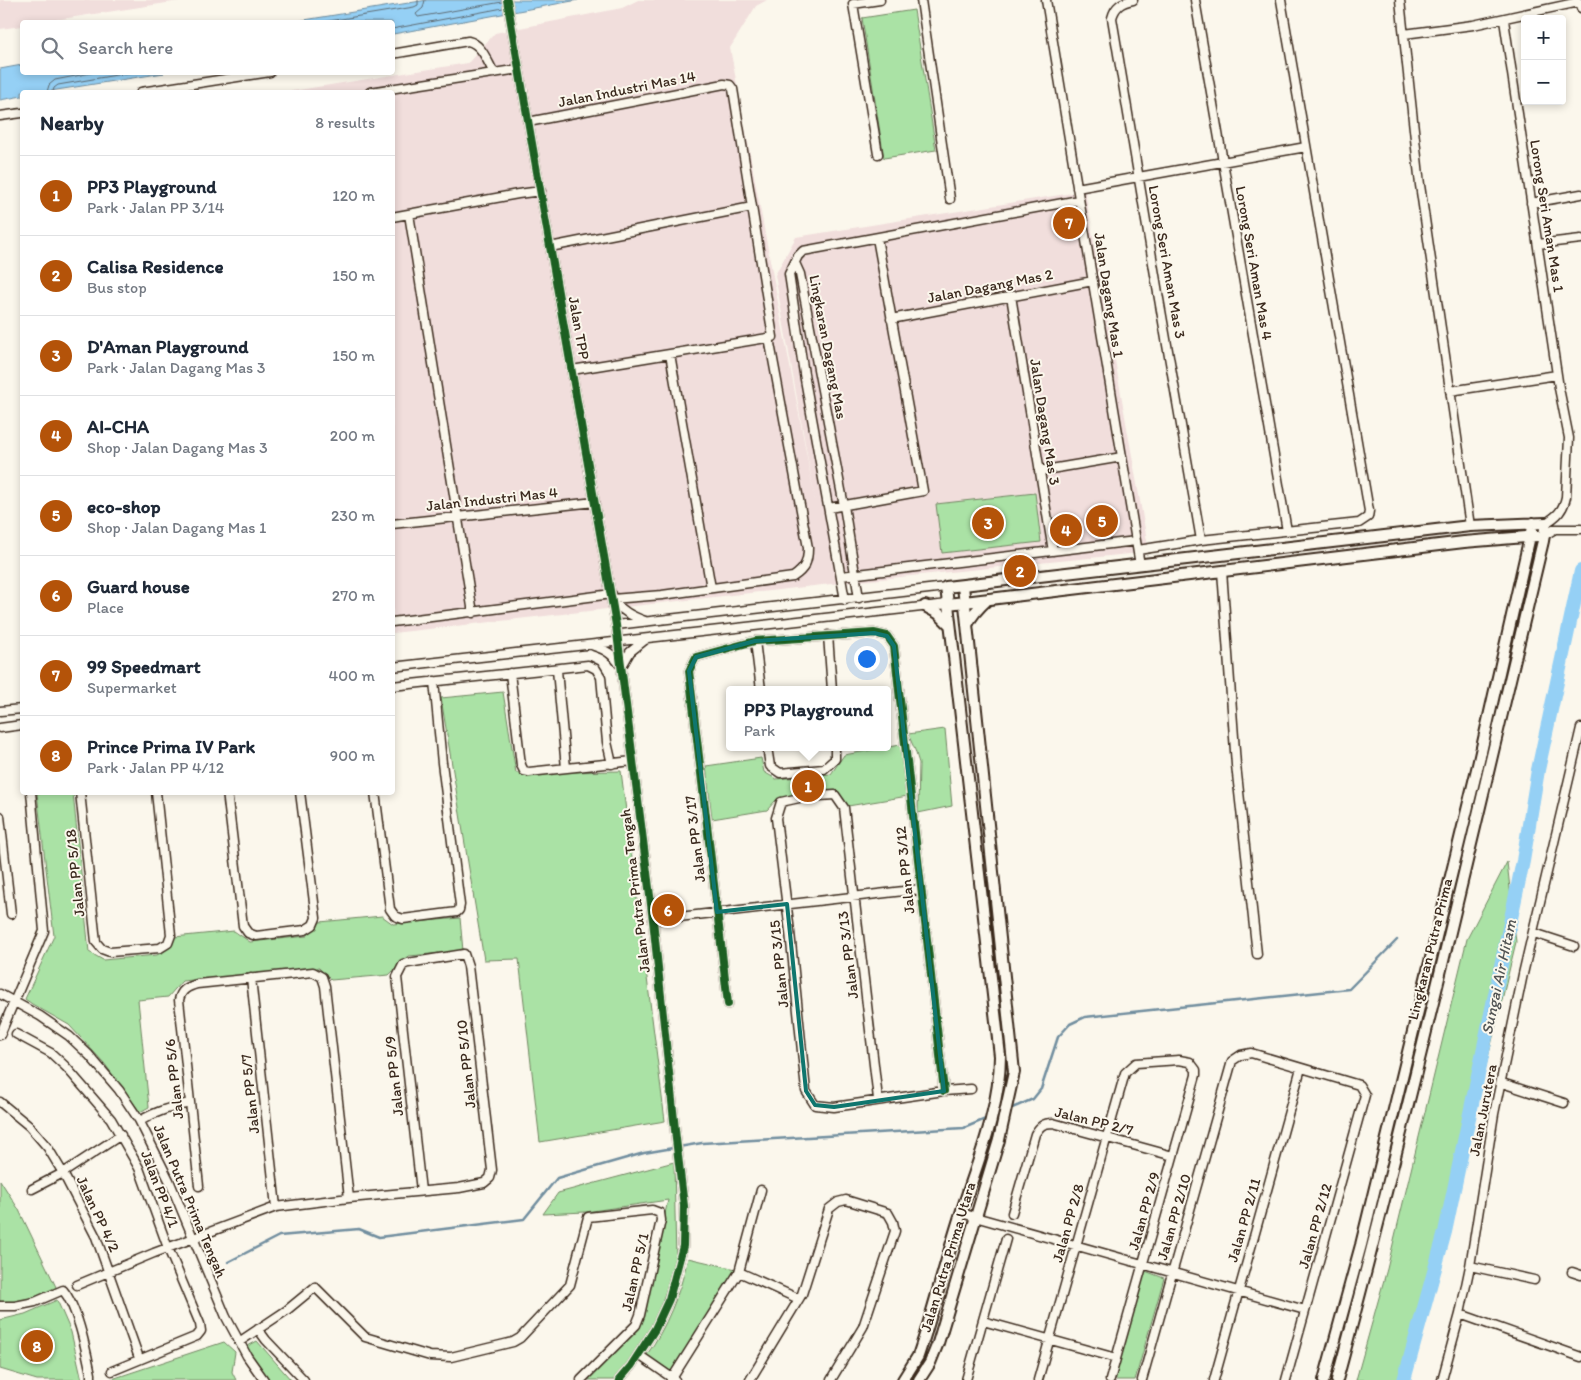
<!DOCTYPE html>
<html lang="en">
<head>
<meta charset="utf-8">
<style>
  :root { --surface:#fff; --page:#f6f6f7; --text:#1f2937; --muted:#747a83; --line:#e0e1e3; --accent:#b45309 }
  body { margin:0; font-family:Itim,sans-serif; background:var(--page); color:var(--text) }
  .controls { position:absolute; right:15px; top:15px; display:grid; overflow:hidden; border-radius:5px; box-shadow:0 2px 8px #0003 }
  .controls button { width:45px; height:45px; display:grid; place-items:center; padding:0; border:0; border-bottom:1px solid var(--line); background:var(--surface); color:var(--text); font:25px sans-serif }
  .you { position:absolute; left:866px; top:658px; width:18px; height:18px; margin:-12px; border:4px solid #fff; border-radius:50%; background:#1a73e8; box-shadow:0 0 0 8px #1a73e833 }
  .badge { display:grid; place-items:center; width:32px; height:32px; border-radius:50%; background:var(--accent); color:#fff; font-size:16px; font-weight:700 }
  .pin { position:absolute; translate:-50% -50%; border:2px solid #fff; box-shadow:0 1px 5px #0006 }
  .popup { position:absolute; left:726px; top:686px; width:165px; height:65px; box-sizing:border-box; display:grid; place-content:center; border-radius:5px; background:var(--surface); filter:drop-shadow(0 1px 4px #0005); font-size:16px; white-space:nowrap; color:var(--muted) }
  .popup b { font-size:19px; color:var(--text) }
  .popup::after { content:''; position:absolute; left:50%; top:100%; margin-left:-10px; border:10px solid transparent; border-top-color:var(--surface) }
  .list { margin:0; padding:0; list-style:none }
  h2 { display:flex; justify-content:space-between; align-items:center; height:65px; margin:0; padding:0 20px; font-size:21px }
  h2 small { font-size:16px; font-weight:400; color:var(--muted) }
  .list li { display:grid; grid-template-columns:32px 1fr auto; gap:15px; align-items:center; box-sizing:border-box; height:80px; padding:0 20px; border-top:1px solid var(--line) }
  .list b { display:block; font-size:19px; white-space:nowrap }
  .list p { margin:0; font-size:16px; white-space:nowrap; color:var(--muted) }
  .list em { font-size:16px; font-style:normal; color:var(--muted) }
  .icon { flex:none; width:28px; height:28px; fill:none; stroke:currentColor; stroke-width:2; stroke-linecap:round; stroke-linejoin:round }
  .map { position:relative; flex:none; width:1581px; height:1380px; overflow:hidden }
  .search { position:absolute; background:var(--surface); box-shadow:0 2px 8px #0003; left:20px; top:20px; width:375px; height:55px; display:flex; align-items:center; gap:12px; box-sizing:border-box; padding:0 18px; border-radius:5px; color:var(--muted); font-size:19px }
  .panel { position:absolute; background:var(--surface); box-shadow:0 2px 8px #0003; left:20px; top:90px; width:375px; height:705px; border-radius:5px }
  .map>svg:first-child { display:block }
</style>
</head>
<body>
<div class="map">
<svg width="1581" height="1380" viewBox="0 0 1581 1380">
  <rect width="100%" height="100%" fill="#fbf7ec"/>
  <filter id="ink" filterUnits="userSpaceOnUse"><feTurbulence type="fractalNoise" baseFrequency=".02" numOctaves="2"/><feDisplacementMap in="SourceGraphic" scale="10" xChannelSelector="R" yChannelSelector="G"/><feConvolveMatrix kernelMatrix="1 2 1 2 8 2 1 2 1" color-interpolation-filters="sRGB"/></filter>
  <g filter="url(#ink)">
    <!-- built -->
    <path fill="#f1dedc" d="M0,0H186L42,22H22V26L0,29Z
      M638,0H767L756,6L730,48L815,499L775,275L796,237L1085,191L1149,552L831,584L393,633L392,92H286L468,63L495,33L622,8Z"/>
    <!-- green -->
    <path fill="#aae2a5" stroke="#728662" d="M914,10L936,150L884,158L862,18Z
      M1035,493L1041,542L942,553L936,504Z
      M503,692L516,773L621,771L665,1121L540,1142L519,959L484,960L441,698Z
      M945,729L952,806L918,813L919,763L915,750L908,734Z
      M906,744L908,796L848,806L837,793L776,800L767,810L712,819L706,766L761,758L764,772L776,779L831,774L844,755Z
      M37,793H73L89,952L103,960L157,955L166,950L174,937L234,931L250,942L307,936L320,922L382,916L393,924L460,918L463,951L409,956L389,975L331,980L319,968L182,981L168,997L138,1000L149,1107L140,1112L104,1063L69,1025L32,1004L25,999L54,936Z
      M1507,862L1516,942L1434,1281L1406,1380H1356L1387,1269L1467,939Z
      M674,1162L676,1263L655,1321L628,1365L615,1380H587L640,1328L668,1200L585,1212L543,1214L558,1193Z
      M0,1180L19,1210L57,1289C36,1300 25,1306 0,1303Z
      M688,1258L736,1269L671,1375L646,1356C667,1327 680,1293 688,1258Z
      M1145,1271L1164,1278L1135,1380H1113Z
      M57,1300L71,1332L82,1380H37L0,1369V1320L25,1314Z
      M257,1341L291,1380H267L246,1347Z
      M224,1342L235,1352L232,1372L236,1380H109Z"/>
    <!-- water -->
    <path fill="#95d0f5" stroke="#718e9f" d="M427,0H578L393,34L392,22H292Z
      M22,65V72L164,73L44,92H22V96L0,100V69Z"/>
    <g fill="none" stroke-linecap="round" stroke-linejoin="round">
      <!-- shore -->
      <path stroke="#5f6c74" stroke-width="1" d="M425,0L423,8L416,14L418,17L502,2
        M323,22L414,7L418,5V0
        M392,29L503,8
        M47,92L49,85L55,80L96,72
        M53,92L54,88L58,85L134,72"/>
      <!-- stream -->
      <path stroke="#718e9f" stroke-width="2.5" d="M1010,1109L1033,1099L1041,1089L1058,1037L1070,1024L1085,1017L1349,989L1397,940
        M228,1262L279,1236L359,1229L379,1237L524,1219L557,1178L644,1153L702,1143L964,1128L988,1118"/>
      <!-- river -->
      <path stroke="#95d0f5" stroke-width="14" d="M1404,1380L1445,1232L1523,861L1538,770L1581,571"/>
      <!-- minor casing -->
      <g stroke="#3b2a1e" stroke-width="11">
        <path id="minor" d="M507,0L616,625L653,920L676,1139L684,1206L683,1246L669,1299L655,1329L631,1366L619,1380
          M921,0L950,199
          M1046,0L1140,565
          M1133,0C1122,2 1115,6 1112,18L1159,299L1201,540
          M1195,0L1287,531
          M1400,0L1420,185L1470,526
          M1504,20L1559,388L1569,438L1566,497C1563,511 1557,516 1546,523
          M1404,34L1473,25L1579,2L1581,8
          M392,54L468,41C482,44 487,61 494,73
          M141,92L270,72
          M370,92L519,69
          M0,116L22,113
          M528,122L724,84L730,85L733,89L773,337L572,370
          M878,154L853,4L880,0
          M1077,188L1306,147
          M1531,203L1581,194
          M409,214L473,613
          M392,217L518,194L541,191
          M1538,244L1581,239
          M550,247L752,207
          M795,263L800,274L844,506L859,598
          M1011,296L1053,551
          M891,319L1093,281
          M670,354L711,588
          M1450,391L1557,375
          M1039,471L1122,457
          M829,508L923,491L877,238
          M392,524L595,502
          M1543,536L1555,529H1581
          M1138,550L1201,540L1359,523L1368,517L1369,511L1281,0
          M1222,571L1236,765L1257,954
          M841,576L1136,541
          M612,599L662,595L793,577C805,569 808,562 808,548L769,338
          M612,599C622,611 631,616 645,621
          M845,600L804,374L789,274L798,256L803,251L1079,200
          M392,622L612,594
          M616,625L946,587
          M828,635L832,690
          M755,641L761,690
          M594,646C606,650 613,654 620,665
          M622,666L630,652L645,640
          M392,667L948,604
          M557,670L566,768
          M510,673L521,765L524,771L529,772L633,761
          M392,686L588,665L596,669L601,677L607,742L612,764
          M0,711L22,709
          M0,728L22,725
          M767,747L770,766L780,773L824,769L835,759V747
          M80,792L96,942L102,949L110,952L160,948L168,943L171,935L156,792
          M227,792L243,926L248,933L256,936L305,930L313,925L316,918L300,792
          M375,792L390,909L395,916L403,919L457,912L459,910L460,905L442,763L434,681
          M0,816L11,914
          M653,920L921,889
          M1534,933L1574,946
          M251,978L276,1207
          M0,994L40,1016L69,1036L89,1055L119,1090L139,1120L169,1180L226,1317L247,1356L264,1380
          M728,1004L689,671L696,657L755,641L874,633L887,636L894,646L944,1091
          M16,1034L51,1053L66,1067L111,1119L139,1168L168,1248L200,1324L201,1331L197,1336L112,1371
          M0,1035L44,931L31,792
          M1502,1083L1564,1103
          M878,1099L844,808L835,795L804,797L781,802L776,818L790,932L806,1091L815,1105L834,1107L944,1091L971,1089
          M0,1102L29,1126L48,1148L63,1173L96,1237L139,1358
          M140,1121C156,1111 172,1107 190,1103
          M199,1186L179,1000C181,990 187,987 197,984L313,972L322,977L325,986L349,1198
          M32,1189L63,1173L121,1135
          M961,1213L1305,1310
          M1012,1213L1035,1134C1040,1126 1043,1123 1053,1123L1173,1156
          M1470,1266L1534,1280
          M739,1272L799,1299
          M1572,1272L1581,1275
          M77,1285L154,1253L276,1207L349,1198L459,1188L484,1183L490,1178L492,1170L468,966L464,954L408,963L403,965L397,977L421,1191
          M0,1306H15L35,1302L63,1290C78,1308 86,1350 91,1374V1380
          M1460,1314L1581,1357
          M983,1321L1116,1358
          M258,1329L266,1340L304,1380
          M239,1342L287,1310L315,1287L365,1337L430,1356L451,1357L513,1342L520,1338L570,1285L588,1217L652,1210L660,1213L661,1220L640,1315L636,1325L581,1380
          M639,1355L675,1380
          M671,1380L739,1272L761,1190
          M750,1380L802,1294L829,1209L838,1202L846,1200L888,1213L893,1222L895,1231L863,1327L831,1380
          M966,1380L1006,1239
          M1038,1380L1125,1073L1136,1063L1179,1060L1190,1062L1196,1070V1075L1110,1380
          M1142,1380L1232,1061L1241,1055L1251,1053L1359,1085L1365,1095L1286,1380
          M1214,1380L1301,1068
          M1442,1380L1460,1314L1470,1266L1494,1114L1523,974L1581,728"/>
      </g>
      <!-- major casing -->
      <g stroke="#3b2a1e" stroke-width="14">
        <path id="major" d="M948,604L1464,542L1537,536
          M925,606L938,613L950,625
          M967,625C972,614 979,607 988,599
          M903,1380L918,1356L924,1338C937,1296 948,1253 962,1210C978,1161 1000,1108 1000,1056L946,587L1470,526L1546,523L1543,541C1476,821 1412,1102 1337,1380
          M919,1380L930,1363L938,1343L999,1140L1014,1072L963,586
          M1324,1380L1361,1245L1478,765L1533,523"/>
      </g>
      <!-- minor -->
      <use href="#minor" stroke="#fbf7ec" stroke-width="8"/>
      <!-- major -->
      <use href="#major" stroke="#fbf7ec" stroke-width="10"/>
      <!-- cycleway casing -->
      <g stroke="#fbf7ec" stroke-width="11">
        <path id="cycleway" d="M507,0L616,625L653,920L676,1139L684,1206L683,1246L669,1299L655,1329L631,1366L619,1380
          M728,1004L689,671L696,657L755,641L874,633L887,636L894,646L944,1091"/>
      </g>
      <!-- cycleway -->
      <use href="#cycleway" stroke="#1b5e20" stroke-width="8"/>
    </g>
  </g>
  <!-- marked area -->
  <path fill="none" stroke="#0f766e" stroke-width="4" stroke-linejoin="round" d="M874,633L887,636L894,646L944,1091L834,1107L815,1105L806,1091L787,904L717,912L689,671L696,657L755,641Z"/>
  <g text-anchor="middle" stroke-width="4" stroke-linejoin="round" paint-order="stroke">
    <!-- street labels -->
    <g font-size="15" fill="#3b2a1e" stroke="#fbf7ec">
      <text transform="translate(627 89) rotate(-11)" y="5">Jalan Industri Mas 14</text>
      <text transform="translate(1547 216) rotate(81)" y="5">Lorong Seri Aman Mas 1</text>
      <text transform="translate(1167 262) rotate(80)" y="5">Lorong Seri Aman Mas 3</text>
      <text transform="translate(1254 263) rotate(80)" y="5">Lorong Seri Aman Mas 4</text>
      <text transform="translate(990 286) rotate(-11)" y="5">Jalan Dagang Mas 2</text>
      <text transform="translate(1109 295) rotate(81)" y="5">Jalan Dagang Mas 1</text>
      <text transform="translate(579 328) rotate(80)" y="5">Jalan TPP</text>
      <text transform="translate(828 347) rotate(79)" y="5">Lingkaran Dagang Mas</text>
      <text transform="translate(1045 422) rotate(81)" y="5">Jalan Dagang Mas 3</text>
      <text transform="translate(492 499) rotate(-6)" y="5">Jalan Industri Mas 4</text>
      <text transform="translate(695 839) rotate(-97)" y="5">Jalan PP 3/17</text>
      <text transform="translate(905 870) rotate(-96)" y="5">Jalan PP 3/12</text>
      <text transform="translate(75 873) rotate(-96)" y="5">Jalan PP 5/18</text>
      <text transform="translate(635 891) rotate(-97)" y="5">Jalan Putra Prima Tengah</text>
      <text transform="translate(1430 949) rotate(-76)" y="5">Lingkaran Putra Prima</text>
      <text transform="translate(848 955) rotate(-97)" y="5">Jalan PP 3/13</text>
      <text transform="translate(779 964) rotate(-96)" y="5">Jalan PP 3/15</text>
      <text transform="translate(466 1064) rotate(-96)" y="5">Jalan PP 5/10</text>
      <text transform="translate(394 1076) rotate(-96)" y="5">Jalan PP 5/9</text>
      <text transform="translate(174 1079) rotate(-96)" y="5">Jalan PP 5/6</text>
      <text transform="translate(250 1094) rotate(-96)" y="5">Jalan PP 5/7</text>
      <text transform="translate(1483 1110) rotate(-79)" y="5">Jalan Jurutera</text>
      <text transform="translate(1094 1121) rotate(14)" y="5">Jalan PP 2/7</text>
      <text transform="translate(160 1189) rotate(69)" y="5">Jalan PP 4/1</text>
      <text transform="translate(190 1201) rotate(67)" y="5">Jalan Putra Prima Tengah</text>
      <text transform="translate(1144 1211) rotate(-74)" y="5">Jalan PP 2/9</text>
      <text transform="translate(98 1214) rotate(65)" y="5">Jalan PP 4/2</text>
      <text transform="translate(1174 1217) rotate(-74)" y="5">Jalan PP 2/10</text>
      <text transform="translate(1244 1220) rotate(-74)" y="5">Jalan PP 2/11</text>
      <text transform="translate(1068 1223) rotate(-74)" y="5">Jalan PP 2/8</text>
      <text transform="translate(1315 1226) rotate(-74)" y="5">Jalan PP 2/12</text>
      <text transform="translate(948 1257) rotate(-73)" y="5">Jalan Putra Prima Utara</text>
      <text transform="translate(635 1272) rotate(-77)" y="5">Jalan PP 5/1</text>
    </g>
    <!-- water labels -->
    <g font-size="16" font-style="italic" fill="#525454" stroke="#fbf7ec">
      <text transform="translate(1498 977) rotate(-78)" y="6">Sungai Air Hitam</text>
    </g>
  </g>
</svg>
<div class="controls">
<button>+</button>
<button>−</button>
</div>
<div class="you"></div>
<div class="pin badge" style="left:808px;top:786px">1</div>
<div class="popup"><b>PP3 Playground</b>Park</div>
<div class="pin badge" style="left:1020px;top:571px">2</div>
<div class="pin badge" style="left:988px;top:523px">3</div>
<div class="pin badge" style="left:1066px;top:530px">4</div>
<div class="pin badge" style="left:1102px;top:521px">5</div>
<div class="pin badge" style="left:668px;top:910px">6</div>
<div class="pin badge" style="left:1069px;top:223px">7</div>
<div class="pin badge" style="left:37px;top:1346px">8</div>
<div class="search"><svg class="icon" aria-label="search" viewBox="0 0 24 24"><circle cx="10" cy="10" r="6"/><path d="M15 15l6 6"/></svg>Search here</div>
<section class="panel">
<h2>Nearby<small>8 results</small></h2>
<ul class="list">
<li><span class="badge">1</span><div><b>PP3 Playground</b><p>Park · Jalan PP 3/14</p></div><em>120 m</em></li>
<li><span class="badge">2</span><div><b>Calisa Residence</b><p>Bus stop</p></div><em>150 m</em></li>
<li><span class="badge">3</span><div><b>D'Aman Playground</b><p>Park · Jalan Dagang Mas 3</p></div><em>150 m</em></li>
<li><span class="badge">4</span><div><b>AI-CHA</b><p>Shop · Jalan Dagang Mas 3</p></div><em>200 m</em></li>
<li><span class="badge">5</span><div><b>eco-shop</b><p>Shop · Jalan Dagang Mas 1</p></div><em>230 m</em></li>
<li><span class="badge">6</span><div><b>Guard house</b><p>Place</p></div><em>270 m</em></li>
<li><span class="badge">7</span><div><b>99 Speedmart</b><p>Supermarket</p></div><em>400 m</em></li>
<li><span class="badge">8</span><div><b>Prince Prima IV Park</b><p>Park · Jalan PP 4/12</p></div><em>900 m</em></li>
</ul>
</section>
</div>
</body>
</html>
